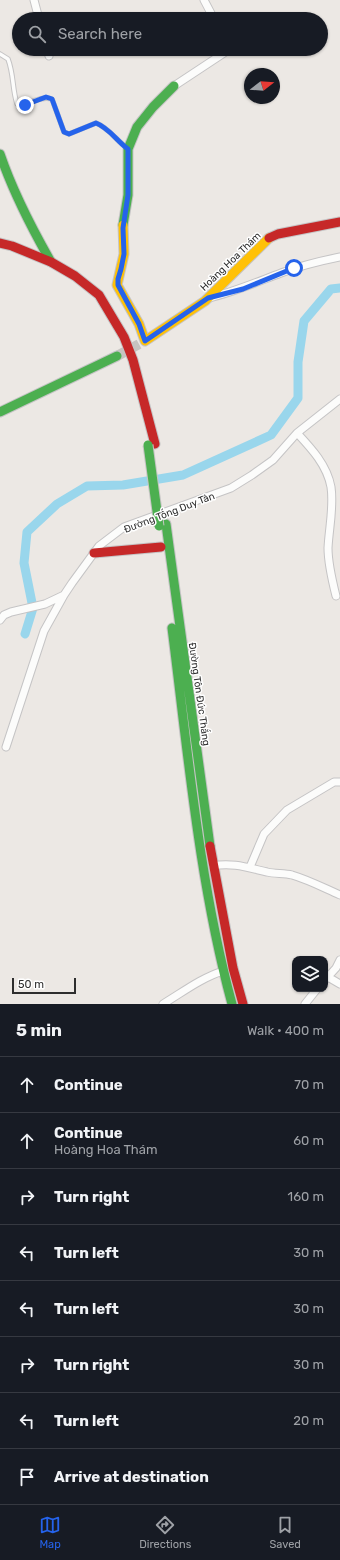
<!DOCTYPE html>
<html lang="en">
<head>
<meta charset="utf-8">
<style>
  :root { --surface:#171b24; --page:#20242c; --text:#f1f3f6; --muted:#9ea1a6; --line:#363941; --accent:#2563eb }
  body { margin:0; font-family:Rubik,sans-serif; background:var(--page); color:var(--text) }
  .controls { position:absolute; right:12px; bottom:12px; display:grid; overflow:hidden; border-radius:8px; box-shadow:0 1px 3px #0004 }
  .controls button { width:36px; height:36px; display:grid; place-items:center; padding:0; border:0; border-bottom:1px solid var(--line); background:var(--surface); color:var(--text); font:20px sans-serif }
  .compass { position:absolute; left:244px; top:68px; width:36px; height:36px; border-radius:50%; background:var(--surface); box-shadow:0 1px 3px #0004; rotate:73deg }
  .scale { position:absolute; left:12px; bottom:10px; width:64px; box-sizing:border-box; padding-left:4px; border:2px solid #2e2e2e; border-top:0; font-size:11px; line-height:14px; white-space:nowrap; color:#2e2e2e; -webkit-text-stroke:3px #fff; paint-order:stroke }
  .stop { position:absolute; width:12px; height:12px; margin:-9px; border:3px solid #2563eb; border-radius:50%; background:#fff }
  .stop.end { background:#2563eb; border-color:#fff; box-shadow:0 1px 4px #0008 }
  .list { margin:0; padding:0; list-style:none }
  h2 { display:flex; justify-content:space-between; align-items:center; height:52px; margin:0; padding:0 16px; font-size:17px }
  h2 small { font-size:13px; font-weight:400; color:var(--muted) }
  .list li { display:grid; grid-template-columns:26px 1fr auto; gap:12px; align-items:center; box-sizing:border-box; height:56px; padding:0 16px; border-top:1px solid var(--line) }
  .list b { display:block; font-size:15px; white-space:nowrap }
  .list p { margin:0; font-size:13px; white-space:nowrap; color:var(--muted) }
  .list em { font-size:13px; font-style:normal; color:var(--muted) }
  .icon { flex:none; width:22px; height:22px; fill:none; stroke:currentColor; stroke-width:2; stroke-linecap:round; stroke-linejoin:round }
  .map { position:relative; flex:none; width:340px; height:1004px; overflow:hidden }
  .search { position:absolute; background:var(--surface); box-shadow:0 1px 3px #0004; left:12px; right:12px; top:12px; height:44px; display:flex; align-items:center; gap:10px; box-sizing:border-box; padding:0 14px; border-radius:22px; color:var(--muted); font-size:15px }
  .sheet { height:500px; background:var(--surface) }
  nav { display:flex; justify-content:space-around; align-items:center; box-sizing:border-box; height:56px; border-top:1px solid var(--line); background:var(--surface); font-size:11px; color:var(--muted) }
  nav a { display:grid; justify-items:center; gap:2px }
  nav .on { color:var(--accent) }
  .map>svg:first-child { display:block }
</style>
</head>
<body>
<div class="map">
<svg width="340" height="1004" viewBox="0 0 340 1004">
  <rect width="100%" height="100%" fill="#ece8e4"/>
  <g fill="none" stroke-linecap="round" stroke-linejoin="round">
    <!-- canal -->
    <path stroke="#99d6ec" stroke-width="9" d="M25,634L33,608L24,563L27,532L57,504L87,486L123,485L183,475L271,435L298,398V362L304,321L331,289L340,288"/>
    <!-- secondary-tunnel -->
    <path stroke="#c6c3c0" stroke-width="10" stroke-dasharray="10 5" stroke-linecap="butt" d="M117,356L145,341"/>
    <!-- lane casing -->
    <g stroke="#c5c4c5" stroke-width="5.5">
      <path id="lane" d="M0,54L8,59C14,75 12,88 17,104C30,105 40,95 52,99L64,132L69,134L96,123C109,128 116,140 127,148"/>
    </g>
    <!-- street casing -->
    <g stroke="#c5c4c5" stroke-width="9">
      <path id="street" d="M34,0L39,19
        M204,0L214,19
        M47,49L49,56
        M174,86L230,49
        M209,298C234,292 257,282 281,273C300,266 320,261 340,257
        M297,433C311,448 327,465 331,487C334,507 329,528 328,548C328,564 332,580 336,596
        M0,620L4,615L11,612L45,604L64,595L72,583L99,546L124,527L231,488L252,475L273,460L297,433L340,399
        M6,747L44,631L64,595
        M213,866C232,862 249,868 267,872C275,874 284,873 292,875C309,880 324,888 340,895
        M250,867L264,834L287,810L334,782H340
        M328,977L340,984
        M325,980L336,968L340,960
        M163,1004C183,992 201,978 223,971
        M305,1004L317,989"/>
    </g>
    <!-- fast casing -->
    <g stroke="#c5c4c5" stroke-width="11">
      <path id="fast" d="M0,154C13,192 31,227 51,262
        M123,225L128,195V149L137,127L153,107L174,86
        M0,412L117,356
        M166,524L210,846
        M172,628C188,753 199,882 232,1004"/>
    </g>
    <!-- slow casing -->
    <g stroke="#c5c4c5" stroke-width="11">
      <path id="slow" d="M123,225L124,254L117,285L139,324L145,341L205,301L269,238"/>
    </g>
    <!-- jam casing -->
    <g stroke="#c5c4c5" stroke-width="11">
      <path id="jam" d="M269,238L278,234L340,222
        M0,243L12,246L51,262L75,276L99,295L124,337L133,360L155,444
        M94,553L161,547
        M210,846L233,968L243,1004"/>
    </g>
    <!-- lane -->
    <use href="#lane" stroke="#fcfcfb" stroke-width="3.5"/>
    <!-- street -->
    <use href="#street" stroke="#fcfcfb" stroke-width="7"/>
    <!-- fast -->
    <use href="#fast" stroke="#4caf50" stroke-width="9"/>
    <!-- slow -->
    <use href="#slow" stroke="#ffc107" stroke-width="9"/>
    <!-- jam -->
    <use href="#jam" stroke="#c62828" stroke-width="9"/>
    <!-- fast-bridge casing -->
    <g stroke="#c6c5c4" stroke-width="11" stroke-linecap="butt">
      <path id="fast-bridge" d="M148,445L159,526"/>
    </g>
    <!-- fast-bridge -->
    <use href="#fast-bridge" stroke="#4caf50" stroke-width="9"/>
  </g>
  <g fill="none" stroke-linecap="round" stroke-linejoin="round">
    <!-- route -->
    <path stroke="#2563eb" stroke-width="5" d="M25,105L46,97L52,99L64,132L69,134L96,123C109,128 117,141 128,149V195L123,228L124,254L121,269L118,279V285L139,324L145,341L208,298L243,289L294,268"/>
  </g>
  <g text-anchor="middle" stroke-width="3" stroke-linejoin="round" paint-order="stroke">
    <!-- street labels -->
    <g font-size="10" fill="#2e2e2e" stroke="#fff">
      <text transform="translate(230 261) rotate(-44)" y="4">Hoàng Hoa Thám</text>
      <text transform="translate(169 512) rotate(-21)" y="4">Đường Tống Duy Tân</text>
      <text transform="translate(200 694) rotate(82)" y="4">Đường Tôn Đức Thắng</text>
    </g>
  </g>
</svg>
<div class="controls">
<button><svg class="icon" aria-label="layers" viewBox="0 0 24 24"><path d="M12 4l9 5-9 5-9-5zM3 14l9 5 9-5"/></svg></button>
</div>
<svg class="compass" viewBox="-18 -18 36 36"><path d="M0-13l5 13h-10z" fill="#e53935"/><path d="M0 13l5-13h-10z" fill="#9ea1a6"/></svg>
<div class="scale">50 m</div>
<div class="stop" style="left:294px;top:268px"></div>
<div class="stop end" style="left:25px;top:105px"></div>
<div class="search"><svg class="icon" aria-label="search" viewBox="0 0 24 24"><circle cx="10" cy="10" r="6"/><path d="M15 15l6 6"/></svg>Search here</div>
</div>
<section class="sheet">
<h2>5 min<small>Walk · 400 m</small></h2>
<ul class="list">
<li><svg class="icon" aria-label="ahead" viewBox="0 0 24 24"><path d="M12 20V5M6 11l6-6 6 6"/></svg><div><b>Continue</b></div><em>70 m</em></li>
<li><svg class="icon" aria-label="ahead" viewBox="0 0 24 24"><path d="M12 20V5M6 11l6-6 6 6"/></svg><div><b>Continue</b><p>Hoàng Hoa Thám</p></div><em>60 m</em></li>
<li><svg class="icon" aria-label="right" viewBox="0 0 24 24"><path d="M7 20v-9h11M14 6l5 5-5 5"/></svg><div><b>Turn right</b></div><em>160 m</em></li>
<li><svg class="icon" aria-label="left" viewBox="0 0 24 24"><path d="M17 20v-9H6M10 6l-5 5 5 5"/></svg><div><b>Turn left</b></div><em>30 m</em></li>
<li><svg class="icon" aria-label="left" viewBox="0 0 24 24"><path d="M17 20v-9H6M10 6l-5 5 5 5"/></svg><div><b>Turn left</b></div><em>30 m</em></li>
<li><svg class="icon" aria-label="right" viewBox="0 0 24 24"><path d="M7 20v-9h11M14 6l5 5-5 5"/></svg><div><b>Turn right</b></div><em>30 m</em></li>
<li><svg class="icon" aria-label="left" viewBox="0 0 24 24"><path d="M17 20v-9H6M10 6l-5 5 5 5"/></svg><div><b>Turn left</b></div><em>20 m</em></li>
<li><svg class="icon" aria-label="arrive" viewBox="0 0 24 24"><path d="M6 21V4h12l-3 4 3 4H6"/></svg><div><b>Arrive at destination</b></div></li>
</ul>
</section>
<nav>
<a class="on"><svg class="icon" aria-label="map" viewBox="0 0 24 24"><path d="M3 6l6-2 6 2 6-2v14l-6 2-6-2-6 2zM9 4v14M15 6v14"/></svg>Map</a>
<a><svg class="icon" aria-label="directions" viewBox="0 0 24 24"><path d="M12 3l9 9-9 9-9-9zM9 14v-3h6M13 9l2 2-2 2"/></svg>Directions</a>
<a><svg class="icon" aria-label="saved" viewBox="0 0 24 24"><path d="M7 4h10v16l-5-4-5 4z"/></svg>Saved</a>
</nav>
</body>
</html>
